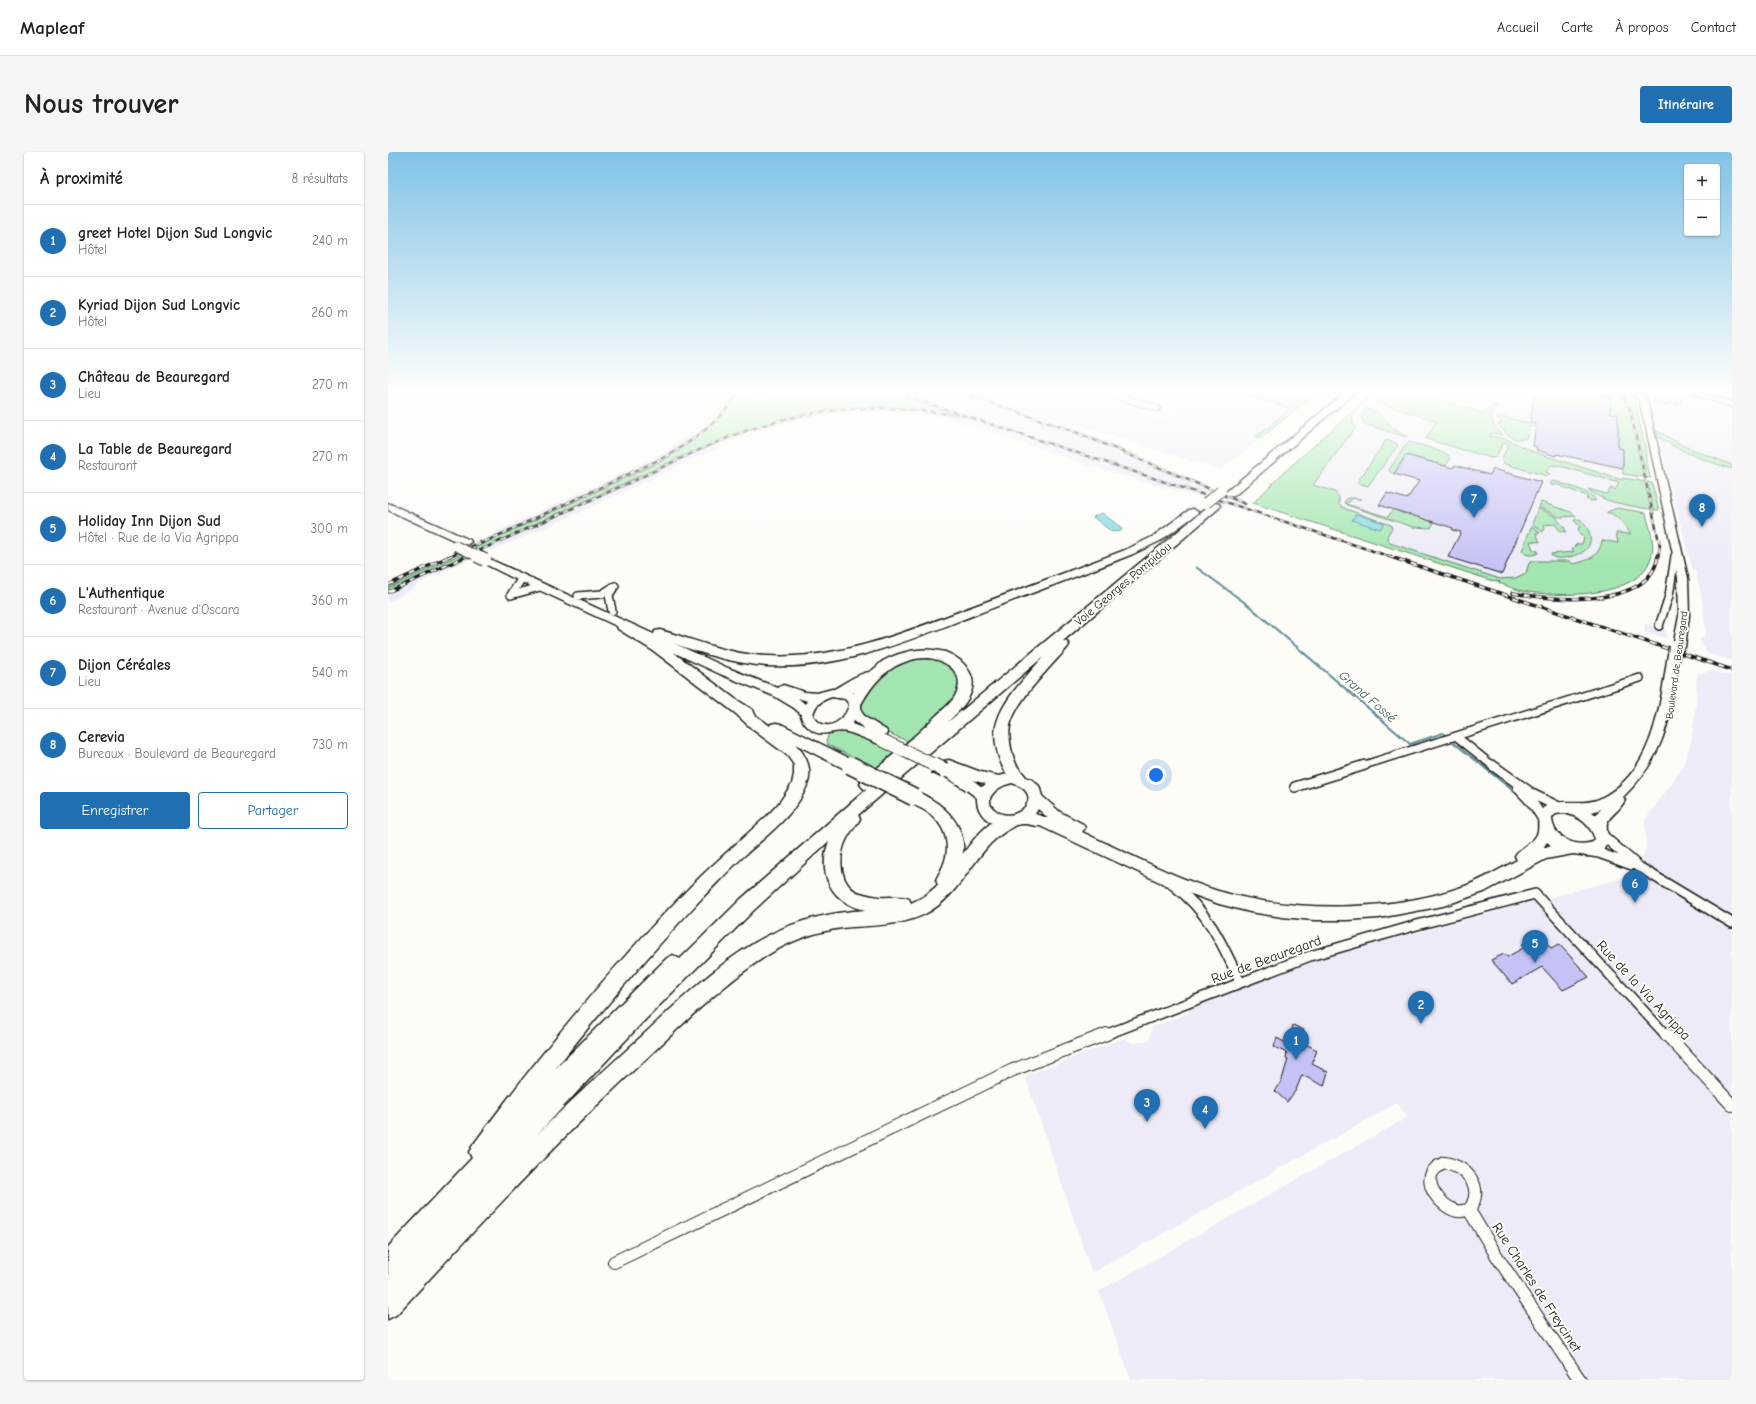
<!DOCTYPE html>
<html lang="fr">
<head>
<meta charset="utf-8">
<style>
  :root { --surface:#fff; --page:#f6f6f6; --text:#222; --muted:#767676; --line:#e0e0e0; --accent:#1f6fb2 }
  body { margin:0; font-family:"Comic Neue",sans-serif; background:var(--page); color:var(--text) }
  .controls { position:absolute; right:12px; top:12px; display:grid; overflow:hidden; border-radius:4px; box-shadow:0 1px 3px #0004 }
  .controls button { width:36px; height:36px; display:grid; place-items:center; padding:0; border:0; border-bottom:1px solid var(--line); background:var(--surface); color:var(--text); font:20px sans-serif }
  .you { position:absolute; left:768px; top:623px; width:14px; height:14px; margin:-10px; border:3px solid #fff; border-radius:50%; background:#1a73e8; box-shadow:0 0 0 6px #1a73e833 }
  .badge { display:grid; place-items:center; width:26px; height:26px; border-radius:50%; background:var(--accent); color:#fff; font-size:13px; font-weight:700 }
  .pin { position:absolute; translate:-50% -33px; filter:drop-shadow(0 1px 2px #0008) }
  .pin::after { content:''; position:absolute; top:21px; width:14px; height:12px; background:inherit; clip-path:polygon(0 0,100% 0,50% 100%) }
  .list { margin:0; padding:0; list-style:none }
  h2 { display:flex; justify-content:space-between; align-items:center; height:52px; margin:0; padding:0 16px; font-size:17px }
  h2 small { font-size:13px; font-weight:400; color:var(--muted) }
  .list li { display:grid; grid-template-columns:26px 1fr auto; gap:12px; align-items:center; box-sizing:border-box; height:72px; padding:0 16px; border-top:1px solid var(--line) }
  .list b { display:block; font-size:15px; white-space:nowrap }
  .list p { margin:0; font-size:13px; white-space:nowrap; color:var(--muted) }
  .list em { font-size:13px; font-style:normal; color:var(--muted) }
  .actions { display:flex; gap:8px; padding:12px 16px }
  .actions a { flex:1; padding:9px 0; border:1px solid var(--accent); border-radius:4px; text-align:center; font-size:14px; color:var(--accent) }
  .actions .main { background:var(--accent); color:#fff }
  .map { position:relative; flex:none; width:1344px; height:1228px; overflow:hidden; border-radius:4px }
  header { display:flex; align-items:center; gap:24px; box-sizing:border-box; height:56px; padding:0 20px; background:var(--surface); border-bottom:1px solid var(--line) }
  header strong { font-size:19px }
  nav { display:flex; gap:22px; margin-inline-start:auto; font-size:14px }
  .intro { display:flex; align-items:center; justify-content:space-between; box-sizing:border-box; height:96px; padding:0 24px }
  h1 { margin:0; font-size:28px }
  .button { padding:10px 18px; border-radius:4px; background:var(--accent); color:#fff; font-size:14px; font-weight:700 }
  main { display:flex; gap:24px; padding:0 24px }
  aside { flex:1; background:var(--surface); border-radius:4px; box-shadow:0 1px 3px #0004 }
  .map>svg:first-child { display:block }
</style>
</head>
<body>
<header>
<strong>Mapleaf</strong>
<nav><a>Accueil</a><a>Carte</a><a>À propos</a><a>Contact</a></nav>
</header>
<div class="intro"><h1>Nous trouver</h1><a class="button">Itinéraire</a></div>
<main>
<aside>
<h2>À proximité<small>8 résultats</small></h2>
<ul class="list">
<li><span class="badge">1</span><div><b>greet Hotel Dijon Sud Longvic</b><p>Hôtel</p></div><em>240 m</em></li>
<li><span class="badge">2</span><div><b>Kyriad Dijon Sud Longvic</b><p>Hôtel</p></div><em>260 m</em></li>
<li><span class="badge">3</span><div><b>Château de Beauregard</b><p>Lieu</p></div><em>270 m</em></li>
<li><span class="badge">4</span><div><b>La Table de Beauregard</b><p>Restaurant</p></div><em>270 m</em></li>
<li><span class="badge">5</span><div><b>Holiday Inn Dijon Sud</b><p>Hôtel · Rue de la Via Agrippa</p></div><em>300 m</em></li>
<li><span class="badge">6</span><div><b>L'Authentique</b><p>Restaurant · Avenue d'Oscara</p></div><em>360 m</em></li>
<li><span class="badge">7</span><div><b>Dijon Céréales</b><p>Lieu</p></div><em>540 m</em></li>
<li><span class="badge">8</span><div><b>Cerevia</b><p>Bureaux · Boulevard de Beauregard</p></div><em>730 m</em></li>
</ul>
<div class="actions"><a class="main">Enregistrer</a><a>Partager</a></div>
</aside>
<div class="map">
<svg width="1344" height="1228" viewBox="0 0 1344 1228">
  <rect width="100%" height="100%" fill="#fdfcf7"/>
  <filter id="ink" filterUnits="userSpaceOnUse"><feTurbulence type="fractalNoise" baseFrequency=".025" numOctaves="2"/><feDisplacementMap in="SourceGraphic" scale="8" xChannelSelector="R" yChannelSelector="G"/><feConvolveMatrix kernelMatrix="1 2 1 2 8 2 1 2 1" color-interpolation-filters="sRGB"/></filter>
  <g filter="url(#ink)">
    <!-- built -->
    <path fill="#ecebf7" d="M340,242H707L751,255V258L755,262L767,266L780,265L788,261L790,257L789,253L779,248L766,246L758,248L739,242H921L869,285L873,286L833,318L667,266L823,335L810,345L711,317L562,267L507,259L467,260L415,266L371,279L349,287L179,366L105,398L87,390L219,328L281,297L304,281L319,267L334,251Z
      M984,242H1227L1233,249L1238,261L1265,390L1264,401L1260,413L1245,428L1233,433L1211,440L1177,443L1133,438L865,351L895,321Z
      M1261,242H1297L1344,256V313L1296,294L1268,278L1260,250Z
      M1270,285L1306,304L1344,317V509L1319,501L1311,488L1318,482L1315,452L1308,420L1305,418L1289,360Z
      M70,398L84,406L39,427L12,444L0,450V431Z
      M1257,472L1278,477L1279,486L1257,481Z
      M1322,519L1344,524V1228H743L711,1139L1020,965L1009,951L704,1121L637,924L737,886L742,890L747,891L761,888L764,875L802,861L800,856L891,820L959,799L1247,723L1258,697L1257,668L1294,617L1303,590L1308,554L1309,522Z"/>
    <!-- green -->
    <path fill="#a2e5b0" stroke="#5f8066" d="M351,242H507L570,264C535,258 502,252 467,255C379,261 314,296 236,331C157,367 79,404 0,439V436L272,310C303,292 331,271 351,242Z
      M854,242H927L873,286L868,285L903,256Z
      M984,242H986C974,252 959,260 967,276L925,333L947,340L951,345V353L958,357L1003,373L1004,376L999,384L1002,391L1112,427L1127,426L1138,421L1141,411L1145,409H1182L1185,412C1200,409 1212,404 1214,388L1230,391L1228,381L1243,382L1233,369L1223,361H1219V360L1229,356L1258,361C1261,375 1268,392 1263,406C1250,448 1168,445 1134,439C1127,437 1119,434 1111,431L1112,430L1106,428L1105,429L865,351L895,321Z
      M994,242H1038L1037,243L1095,261L1104,253L1110,254C1098,264 1105,274 1114,283L1104,281L1101,284L1118,287L1146,300L1234,328L1235,326L1264,331L1271,358C1268,359 1227,351 1222,349C1215,347 1208,343 1202,339L1200,337L1219,342L1223,336L1227,338L1231,331L1169,313L1168,314L1163,313L1158,320L1162,322L1159,324L1117,312L1113,308L1121,292L1116,290L1108,305L1103,306L1038,287L1048,269L988,250V247Z
      M1214,242H1244L1247,248L1258,300V313L1263,326L1235,322V298L1230,296V262L1222,261V245L1214,244Z
      M977,257C992,255 1002,278 1019,285L976,272L973,264Z
      M1110,264L1152,273V276L1141,274L1138,287H1127L1118,281L1110,272L1113,271L1114,269L1109,266Z
      M1268,278L1296,294L1344,313V317C1318,309 1293,300 1270,285Z
      M998,288L1008,291L1010,293L980,334L969,331Z
      M1021,290L1044,296L1060,303L1062,307L1058,314L1018,303L1006,322L1002,320L1001,318L1019,291Z
      M1165,329C1174,331 1204,340 1208,348L1204,349L1198,347L1200,346L1196,343L1167,332L1165,334L1161,331Z
      M960,346L973,347L965,346L961,350H959L958,352L1000,365L1005,357L1016,362L1017,361L1046,370L1043,376L1025,375L959,353L956,350Z
      M1153,350L1183,360L1188,364L1172,365L1151,355Z
      M1150,356L1170,366L1169,367L1176,375L1178,380L1172,379L1167,372L1156,373L1157,377L1155,380L1144,372Z
      M1192,367C1209,384 1205,401 1181,405C1175,406 1170,407 1165,405L1163,402L1185,400L1186,399L1184,397L1189,392H1194L1196,385L1192,383L1190,376L1192,375L1186,368Z
      M1143,375H1146L1152,381H1148L1152,390L1142,389L1145,398L1150,399V401C1145,404 1138,404 1134,399Z
      M535,505L554,508L569,520L572,535L566,548L521,590L490,576L472,562V546L479,534L511,510Z
      M452,579L464,580L509,600L490,617L440,593L438,590L441,581Z"/>
    <!-- water -->
    <path fill="#89dae5" stroke="#5d8e95" d="M714,361L734,376L733,379L724,380L705,365Z
      M968,362L996,371L992,377L964,368Z"/>
    <g fill="none" stroke-linecap="round" stroke-linejoin="round">
      <!-- stream-far1 -->
      <path stroke="#5d8e95" stroke-width="2" d="M808,415L860,453L1022,592L1055,581L1059,585
        M1062,588L1095,614"/>
      <!-- stream -->
      <path stroke="#5d8e95" stroke-width="3" d="M1094,613L1130,642"/>
    </g>
    <!-- building -->
    <path fill="#c5c3f6" stroke="#1c1c1c" d="M1147,242H1214V244L1222,245V261L1230,262V296L1235,297V316L1168,302V304L1148,298L1149,295L1145,294L1148,272L1142,270Z
      M1271,242H1288L1294,248L1289,253L1283,251L1280,254L1265,249Z
      M1018,303L1065,316L1067,313L1102,323L1105,317L1153,330L1114,422L1060,405L1073,380L1064,378L1065,376L991,353L999,341L1019,347L1031,329L1006,322Z
      M1153,785L1163,796L1171,792L1201,825L1175,838L1154,815L1124,832L1103,808L1116,802L1119,805L1137,795L1134,792Z
      M905,873L916,878L912,889L929,898L924,912L940,920L936,934L914,923L908,938L899,950L887,939L893,931L900,907L898,906L899,901L886,895L889,886L896,890L898,886L901,887Z"/>
    <g fill="none" stroke-linecap="round" stroke-linejoin="round">
      <!-- street-far3 casing -->
      <g stroke="#1c1c1c" stroke-width="8">
        <path id="street-far3" d="M722,242L769,256"/>
      </g>
      <!-- street-far2 casing -->
      <g stroke="#1c1c1c" stroke-width="10">
        <path id="street-far2" d="M123,443L152,435
          M123,443L132,429V425
          M190,444L214,442L227,434
          M224,459L221,443L226,435
          M1271,474L1281,444L1287,404
          M1069,585L1105,614
          M973,614L1252,526"/>
      </g>
      <!-- street-far1 casing -->
      <g stroke="#1c1c1c" stroke-width="12">
        <path id="street-far1" d="M1104,613L1146,643L1173,656
          M907,635L977,613
          M1130,636L1146,653L1156,669
          M1213,682L1251,715L1344,771
          M1198,699L1211,701L1244,713
          M785,733C820,759 834,791 852,830
          M717,883L922,804L1029,773L1147,742L1278,883"/>
      </g>
      <!-- street casing -->
      <g stroke="#1c1c1c" stroke-width="14">
        <path id="street" d="M1278,882L1344,953
          M1056,1011C1080,1015 1097,1036 1081,1058C1077,1058 1073,1060 1069,1059C1053,1055 1032,1030 1048,1016C1050,1014 1054,1012 1056,1011Z
          M1081,1058L1110,1106L1192,1228
          M226,1110L625,918L719,882"/>
      </g>
      <!-- primary casing -->
      <g stroke="#1c1c1c" stroke-width="3">
        <path id="primary" d="M1247,242H1255L1259,248L1300,426L1301,464L1297,495L1295,498H1287L1285,495L1291,464L1290,426L1258,276L1251,248Z
          M1305,242H1317L1344,250V255Z
          M0,351L82,388L83,390L78,393L74,392L0,358Z
          M97,405L340,516L390,536L395,533L417,540L429,541L444,537L460,539L465,541L473,550V559L477,565L498,578L500,581L498,584L500,588L498,591L494,593C482,589 471,583 459,580C443,576 433,590 418,573C415,569 413,567 413,562L406,556L386,544L332,522L123,425L93,410L92,408ZM444,545L457,547L461,552C460,563 445,579 432,571C430,570 427,566 425,564C426,553 434,548 444,545ZM410,546L419,549L417,552ZM466,569L477,577L464,572Z
          M1286,498L1290,499L1292,502C1283,559 1280,602 1235,645L1237,648C1228,666 1213,663 1221,687L1215,699L1200,704L1185,702L1158,707L1096,740L1055,754L991,766L959,768H926L894,765L862,760L831,752L778,733L652,674C646,674 641,672 636,672C630,672 624,675 617,675C603,674 588,662 589,646L580,639L558,625L556,621L558,617L555,613L556,609L561,608L593,620L611,624L624,621L643,627L651,634L654,644L672,660L695,672L697,676L694,680C739,701 783,724 830,739C905,761 1004,760 1077,734C1096,727 1112,717 1129,708L1127,704C1132,694 1148,691 1150,679C1151,674 1150,668 1150,663C1161,641 1191,656 1211,647C1266,621 1272,554 1280,502L1282,499ZM585,628L598,632L594,635ZM624,631C662,643 625,676 606,657C602,654 602,652 602,646C606,638 615,633 624,631ZM650,657L660,666L647,662ZM1213,657L1208,663L1204,660ZM1176,661C1191,664 1202,672 1207,687L1205,690C1186,696 1164,685 1164,665L1168,662ZM1159,690L1163,693L1155,696Z"/>
      </g>
      <!-- highway casing -->
      <g stroke="#1c1c1c" stroke-width="3">
        <path id="highway" d="M955,242H965L846,344H838L837,342L838,340Z
          M827,351L831,352L832,354L831,356L675,489L679,490L681,493L679,496C662,515 631,546 623,570C619,581 623,601 628,612C631,618 636,621 639,627L636,631C627,634 622,629 618,621C610,608 604,585 609,570C616,546 639,524 655,505L470,663L472,667C468,674 462,680 458,688C450,705 451,734 472,741C478,743 485,744 491,745C501,746 512,743 521,747L523,751L537,744L550,733L548,728C550,723 553,719 555,714C564,693 557,671 538,659C531,655 522,652 518,645L521,641C529,638 534,642 541,646C561,657 578,677 575,702C584,689 608,658 626,664L628,669L626,674C618,679 610,684 603,691C580,715 568,746 537,762C511,775 482,773 454,776C425,780 399,790 375,806C333,834 297,870 261,904C172,986 90,1074 8,1163L0,1167V1095L84,1006L81,1000L85,993C152,902 223,815 302,735C327,710 354,687 380,663L391,651L404,632L406,622V613L399,603L364,577L347,561L267,500L230,477L229,474L230,471L235,470L240,471L277,494L346,546L365,558L367,563L382,574L383,572L388,571L393,572L467,609L469,613L467,617L462,619L457,617L407,592C419,603 425,619 419,633C408,662 379,683 357,703C342,717 328,732 314,746C262,801 214,858 167,917L279,806L285,803L292,807L353,747L478,638L475,636L472,632L475,628C500,607 525,587 548,564C555,557 564,551 568,542C579,521 556,506 537,506C526,506 515,510 506,515C490,525 481,538 472,554L467,555L462,554L460,550L466,540L451,546L446,545L444,541L446,537C458,531 468,522 481,520C485,519 491,512 495,509C513,499 537,494 557,500C568,504 577,511 582,521C592,539 572,558 560,570L823,352ZM441,689C429,722 443,751 478,758C446,760 417,766 387,780C338,803 296,845 256,882C219,916 181,950 146,986L251,874L365,759Z
          M805,357L810,360L809,362L772,389L745,402C693,423 641,442 589,462C522,488 453,518 379,514C340,511 303,498 267,485L266,482L267,479L272,478C308,488 342,503 380,504C451,508 516,481 581,456C633,437 685,418 737,398L764,385L801,358Z"/>
      </g>
      <!-- street-far3 -->
      <use href="#street-far3" stroke="#fdfcf7" stroke-width="5.5"/>
      <!-- street-far2 -->
      <use href="#street-far2" stroke="#fdfcf7" stroke-width="7"/>
      <!-- street-far1 -->
      <use href="#street-far1" stroke="#fdfcf7" stroke-width="9"/>
      <!-- street -->
      <use href="#street" stroke="#fdfcf7" stroke-width="12"/>
      <!-- primary -->
      <use href="#primary" fill="#fdfcf7" fill-rule="evenodd"/>
      <!-- highway -->
      <use href="#highway" fill="#fdfcf7" fill-rule="evenodd"/>
      <!-- rail-far1 casing -->
      <g stroke="#1c1c1c" stroke-width="2.5">
        <path id="rail-far1" d="M512,242L1003,405
          M578,242L690,281L857,352
          M1232,242L1241,253L1272,394L1270,405
          M88,394L281,303C308,286 332,269 349,242
          M60,405L92,390
          M77,405C133,380 189,354 245,329C282,312 320,292 358,279C424,255 490,251 558,262"/>
      </g>
      <!-- rail casing -->
      <g stroke="#1c1c1c" stroke-width="3.5">
        <path id="rail" d="M1000,404L1344,518
          M0,433L62,404
          M0,440L79,404
          M1125,441C1164,448 1262,458 1270,404"/>
      </g>
      <!-- rail-far1 -->
      <use href="#rail-far1" stroke="#fdfcf7" stroke-width="1.5" stroke-dasharray="5" stroke-linecap="butt"/>
      <!-- rail -->
      <use href="#rail" stroke="#fdfcf7" stroke-width="2" stroke-dasharray="6" stroke-linecap="butt"/>
      <!-- primary-bridge-far2 casing -->
      <g stroke="#1c1c1c" stroke-width="11" stroke-linecap="butt">
        <path id="primary-bridge-far2" d="M68,394L91,405"/>
      </g>
      <!-- primary-bridge-far1 casing -->
      <g stroke="#1c1c1c" stroke-width="14" stroke-linecap="butt">
        <path id="primary-bridge-far1" d="M89,404L97,408
          M1286,502L1287,494
          M494,588L548,614"/>
      </g>
      <!-- primary-bridge casing -->
      <g stroke="#1c1c1c" stroke-width="18" stroke-linecap="butt">
        <path id="primary-bridge" d="M546,613L556,618"/>
      </g>
      <!-- highway-bridge-far2 casing -->
      <g stroke="#1c1c1c" stroke-width="12" stroke-linecap="butt">
        <path id="highway-bridge-far2" d="M818,351L833,339"/>
      </g>
      <!-- highway-bridge-far1 casing -->
      <g stroke="#1c1c1c" stroke-width="16" stroke-linecap="butt">
        <path id="highway-bridge-far1" d="M462,613L464,614"/>
      </g>
      <!-- highway-bridge casing -->
      <g stroke="#1c1c1c" stroke-width="20" stroke-linecap="butt">
        <path id="highway-bridge" d="M462,613L526,645"/>
      </g>
      <!-- primary-bridge-far2 -->
      <use href="#primary-bridge-far2" stroke="#fdfcf7" stroke-width="9"/>
      <!-- primary-bridge-far1 -->
      <use href="#primary-bridge-far1" stroke="#fdfcf7" stroke-width="12"/>
      <!-- primary-bridge -->
      <use href="#primary-bridge" stroke="#fdfcf7" stroke-width="14"/>
      <!-- highway-bridge-far2 -->
      <use href="#highway-bridge-far2" stroke="#fdfcf7" stroke-width="10"/>
      <!-- highway-bridge-far1 -->
      <use href="#highway-bridge-far1" stroke="#fdfcf7" stroke-width="13"/>
      <!-- highway-bridge -->
      <use href="#highway-bridge" stroke="#fdfcf7" stroke-width="17"/>
    </g>
  </g>
  <!-- sky -->
  <linearGradient id="sky" x2="0" y2="1"><stop stop-color="#82c3e7"/><stop offset="0.58" stop-color="#fefefb"/><stop offset="1" stop-color="#fefefb" stop-opacity="0"/></linearGradient>
  <rect width="1344" height="414" fill="url(#sky)"/>
  <g text-anchor="middle" stroke-width="4" stroke-linejoin="round" paint-order="stroke">
    <!-- far-street labels -->
    <g font-size="10" fill="#1c1c1c" stroke="#fdfcf7">
      <text transform="translate(1288 513) rotate(-82)" y="4">Boulevard de Beauregard</text>
    </g>
    <!-- street labels -->
    <g font-size="12" fill="#1c1c1c" stroke="#fdfcf7">
      <text transform="translate(735 432) rotate(-40)" y="4">Voie Georges Pompidou</text>
    </g>
    <!-- water labels -->
    <g font-size="13" font-style="italic" fill="#425e62" stroke="#fdfcf7">
      <text transform="translate(980 544) rotate(41)" y="5">Grand Fossé</text>
    </g>
    <!-- near-street labels -->
    <g font-size="14" fill="#1c1c1c" stroke="#fdfcf7">
      <text transform="translate(878 807) rotate(-20)" y="5">Rue de Beauregard</text>
      <text transform="translate(1256 838) rotate(47)" y="5">Rue de la Via Agrippa</text>
      <text transform="translate(1149 1135) rotate(57)" y="5">Rue Charles de Freycinet</text>
    </g>
  </g>
</svg>
<div class="controls">
<button>+</button>
<button>−</button>
</div>
<div class="you"></div>
<div class="pin badge" style="left:908px;top:908px">1</div>
<div class="pin badge" style="left:1033px;top:872px">2</div>
<div class="pin badge" style="left:759px;top:970px">3</div>
<div class="pin badge" style="left:817px;top:977px">4</div>
<div class="pin badge" style="left:1147px;top:811px">5</div>
<div class="pin badge" style="left:1247px;top:751px">6</div>
<div class="pin badge" style="left:1086px;top:366px">7</div>
<div class="pin badge" style="left:1314px;top:375px">8</div>
</div>
</main>
</body>
</html>
